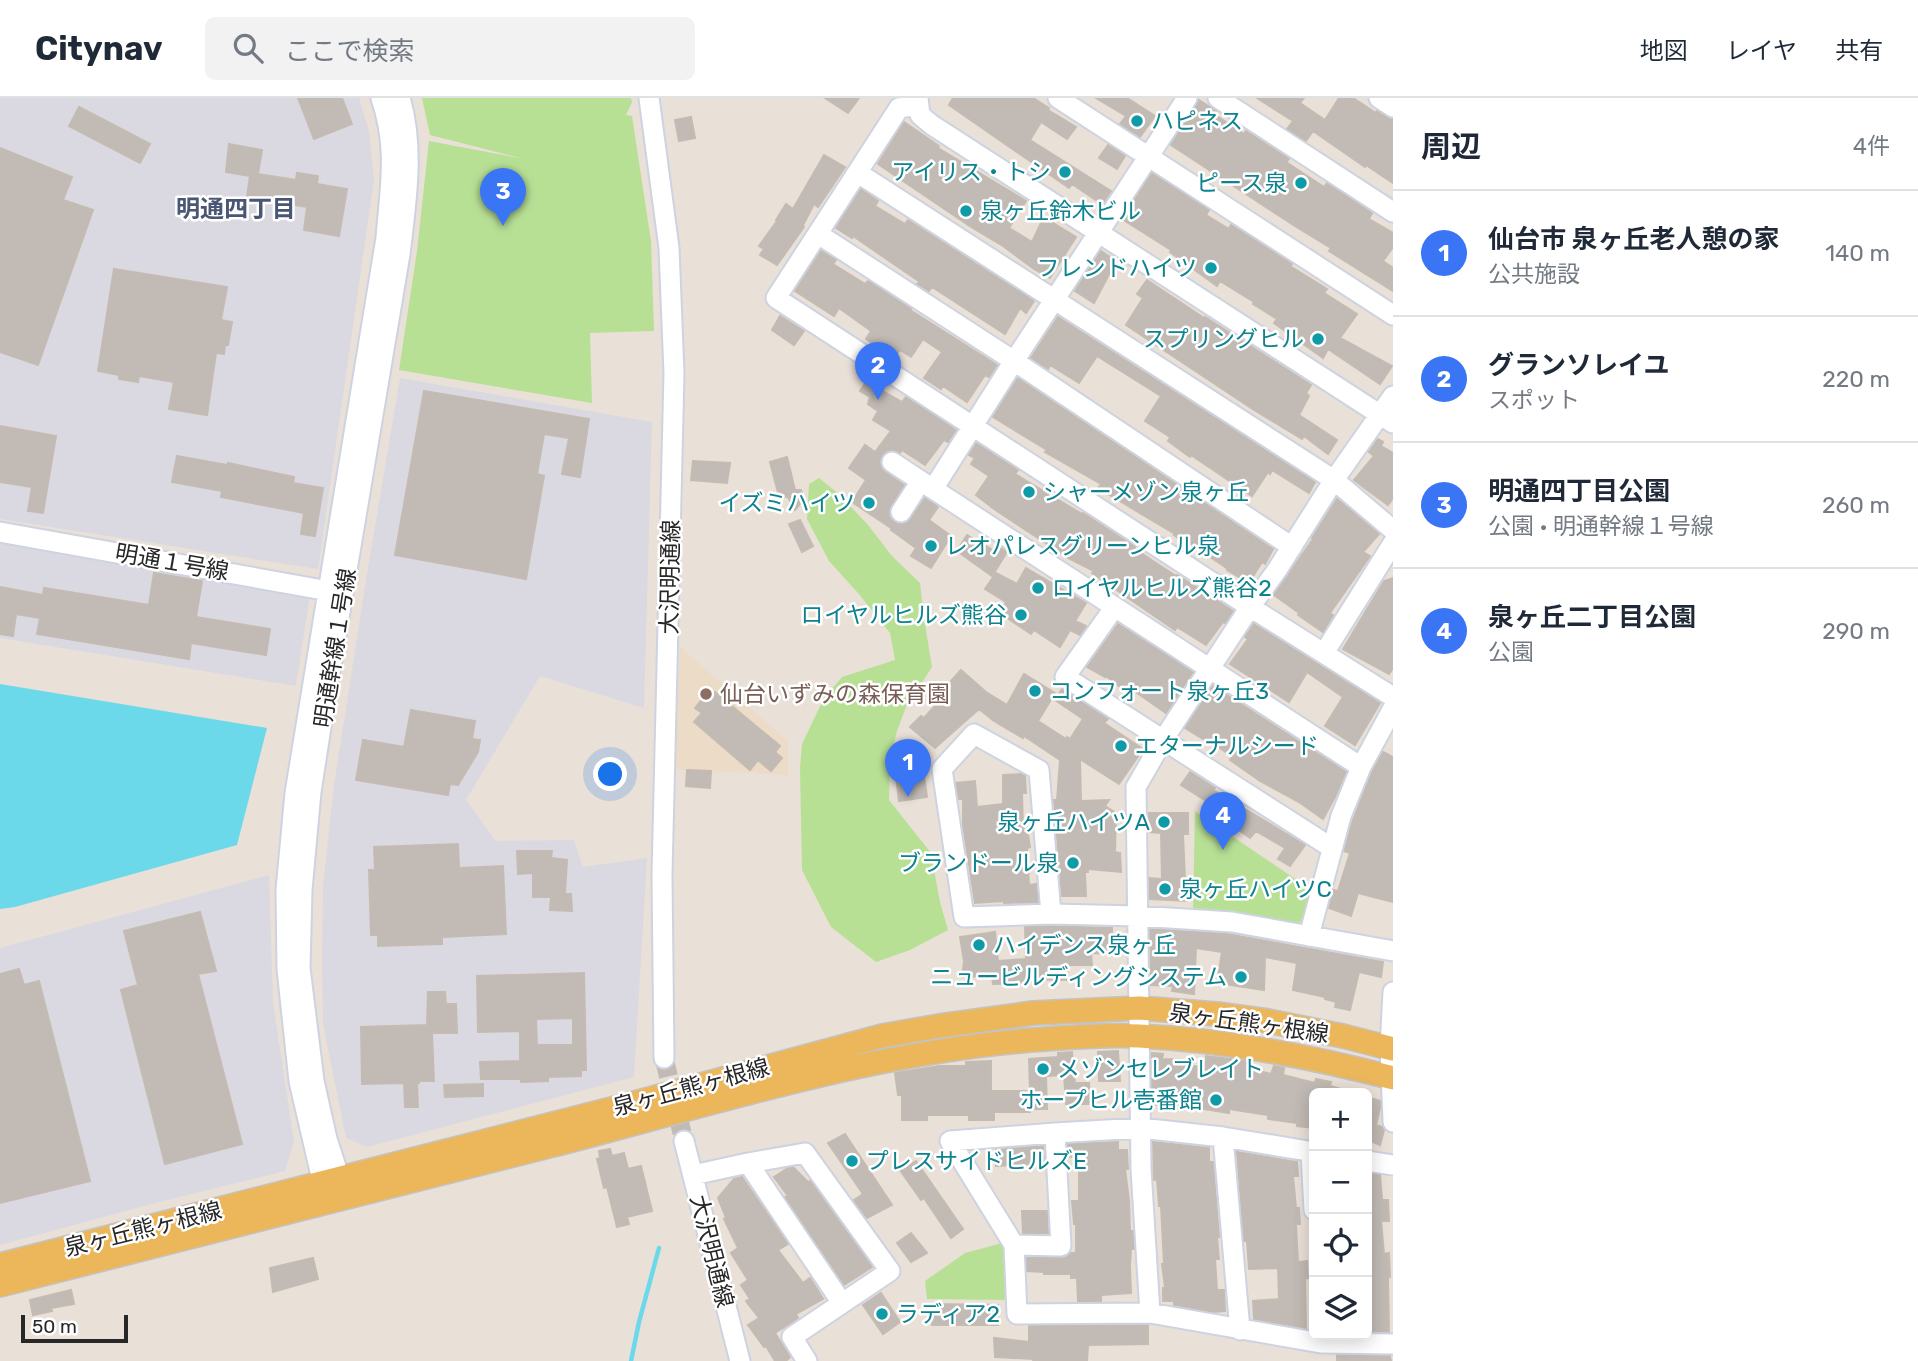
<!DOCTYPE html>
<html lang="ja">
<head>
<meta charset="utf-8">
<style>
  :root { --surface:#fff; --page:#f2f2f3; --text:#1f2937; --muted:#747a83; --line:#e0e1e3; --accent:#3975f5 }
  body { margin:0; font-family:Rubik,"Noto Sans JP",sans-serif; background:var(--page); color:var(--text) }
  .controls { position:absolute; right:21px; bottom:21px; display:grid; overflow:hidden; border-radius:10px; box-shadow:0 4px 18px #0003 }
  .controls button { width:63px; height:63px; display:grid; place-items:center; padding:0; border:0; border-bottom:2px solid var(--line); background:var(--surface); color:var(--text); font:35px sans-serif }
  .scale { position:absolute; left:21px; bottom:18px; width:107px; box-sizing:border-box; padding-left:7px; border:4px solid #272727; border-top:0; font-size:19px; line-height:24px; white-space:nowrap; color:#272727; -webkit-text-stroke:5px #fff; paint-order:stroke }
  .you { position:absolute; left:611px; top:677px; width:24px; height:24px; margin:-18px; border:5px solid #fff; border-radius:50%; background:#1a73e8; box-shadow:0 0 0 10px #1a73e833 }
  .badge { display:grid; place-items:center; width:46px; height:46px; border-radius:50%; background:var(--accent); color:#fff; font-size:23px; font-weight:700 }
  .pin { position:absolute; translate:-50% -58px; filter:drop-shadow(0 2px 4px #0008) }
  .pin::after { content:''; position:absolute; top:37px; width:24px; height:21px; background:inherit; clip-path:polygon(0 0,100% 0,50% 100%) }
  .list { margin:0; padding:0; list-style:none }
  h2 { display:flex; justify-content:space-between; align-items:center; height:91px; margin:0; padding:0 28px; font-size:30px }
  h2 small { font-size:23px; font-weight:400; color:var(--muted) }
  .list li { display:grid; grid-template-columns:46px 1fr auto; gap:21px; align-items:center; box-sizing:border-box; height:126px; padding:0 28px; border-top:2px solid var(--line) }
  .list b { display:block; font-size:26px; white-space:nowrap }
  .list p { margin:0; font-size:23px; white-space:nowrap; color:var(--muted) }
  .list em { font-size:23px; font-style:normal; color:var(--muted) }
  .icon { flex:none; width:38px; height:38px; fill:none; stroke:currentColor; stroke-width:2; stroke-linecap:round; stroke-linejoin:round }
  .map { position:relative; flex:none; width:1393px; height:1263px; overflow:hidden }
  header { display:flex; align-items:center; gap:42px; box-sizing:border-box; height:98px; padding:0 35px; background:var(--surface); border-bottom:2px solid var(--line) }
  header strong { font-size:33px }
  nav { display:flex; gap:38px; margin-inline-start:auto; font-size:24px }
  .search { width:490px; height:63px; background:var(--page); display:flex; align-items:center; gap:18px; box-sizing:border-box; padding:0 24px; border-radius:10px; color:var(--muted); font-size:26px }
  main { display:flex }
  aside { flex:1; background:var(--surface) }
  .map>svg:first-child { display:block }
</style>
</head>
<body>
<header>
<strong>Citynav</strong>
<div class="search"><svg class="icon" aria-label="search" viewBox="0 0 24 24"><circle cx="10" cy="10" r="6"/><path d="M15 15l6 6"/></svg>ここで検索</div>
<nav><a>地図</a><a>レイヤ</a><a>共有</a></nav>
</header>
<main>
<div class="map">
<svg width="1393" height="1263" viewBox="0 0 1393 1263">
  <rect width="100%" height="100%" fill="#e9e0d8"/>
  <!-- industrial -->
  <path fill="#dad9e1" d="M0,0H359L369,33L374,82L318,471L0,421Z
    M400,280L652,324L644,610L540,578L466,702L496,743L574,742L583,769L647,760L634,979L367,1049L346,1040L323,926L322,864L323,788L334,687L366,482Z
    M0,443L310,497L296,588L0,540Z
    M269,777L273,905L294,1043L285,1073L159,1104L0,1147V850Z"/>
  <!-- education -->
  <path fill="#ebdbc7" d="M680,549L788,643V677L673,671Z"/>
  <!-- green -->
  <path fill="#b8e095" d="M422,0H631L632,4L626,17L632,18L651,143L654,233L590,235L592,305L399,272L417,153L429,43L524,61L430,37Z
    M819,380L839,396L868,427L892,458L920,485L924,520L932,569L906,609L896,636L890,667L889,702L931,755L940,804L948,832L910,852L876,864L831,829L802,772L800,670L802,646L824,600L842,579L895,562L890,535L858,495L829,463L807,421L809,386Z
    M1195,713L1310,791L1306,819L1296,827L1193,813Z
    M1006,1144L1008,1202L927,1201L925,1183L965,1155Z"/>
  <!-- water -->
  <path fill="#6cd9eb" d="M0,586L267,630L237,747L15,809L0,811Z"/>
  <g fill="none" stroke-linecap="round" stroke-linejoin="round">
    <!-- stream -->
    <path stroke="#6cd9eb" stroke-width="4.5" d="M631,1263L639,1224L659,1150"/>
  </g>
  <!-- building -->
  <path fill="#c1bab5" stroke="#c4bbb2" stroke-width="2" fill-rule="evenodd" d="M298,0H342L352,26L314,41Z
    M825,0H859L848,15Z
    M953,0H1033L1049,10L1048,12L1076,29L1067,41L1041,24L1030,42L1111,93L1102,106L1072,86L1069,90L949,7Z
    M1096,0H1127L1155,18L1140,39L1120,26L1126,18Z
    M1257,0H1304L1300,5L1325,22L1339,0H1353L1376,15L1377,13L1393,21V85L1366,67L1365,69L1313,33L1306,43L1287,31L1293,23Z
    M1199,2L1216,13L1214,16L1244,36L1246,33L1289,61L1286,64L1324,89L1327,85L1372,115L1369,121L1393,135V149L1383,163L1393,170V193L1329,153L1331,150L1298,130L1171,47Z
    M79,9L150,46L140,65L69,28Z
    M691,19L695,40L679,43L675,22Z
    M904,24L939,48L938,50L1026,103L1009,130L1032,144L1041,125H1053L1076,139L1050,180L1034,171L1003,148L971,129L878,66Z
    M229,46L262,52L258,76L296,82L297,75L318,78L317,86L347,91L339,138L304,132L307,109L247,99L250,78L226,74Z
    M1108,47L1125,58L1117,71L1099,60Z
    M0,50L72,79L63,102L93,112L38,267L0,254Z
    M824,57L845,69L818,109L814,106L803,127L804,129L777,167L760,157L764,151L759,148L777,123L776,122L786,106L793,111Z
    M1152,75L1209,112L1206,117L1229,131L1231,127L1292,166L1290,168L1327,191L1324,195L1357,216L1340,240L1392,268L1380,286L1328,251L1323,260L1274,225L1277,221L1253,206L1254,204L1220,183L1217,188L1170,154L1171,152L1122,121Z
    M861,91L878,103L875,108L905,126L908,122L1034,203L1026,215L1020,210L1005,236L932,189L929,193L917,186L920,184L853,138L852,140L836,130Z
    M821,153L836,162L833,166L865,186L868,183L911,211L910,212L997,267L989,279L985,277L967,304L943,288L941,291L924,280L942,254L923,241L911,259L900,252L894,260L866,241L871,233L839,210L834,218L795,193Z
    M1101,153L1116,163L1094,205L1075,193Z
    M114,171L227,189L221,222L232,224L228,247H225L224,256L216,255L207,317L169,311L174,284L139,278L138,284L119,281V277L98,273Z
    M1147,182L1204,220L1205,219L1311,287L1306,295L1309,298L1299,317L1337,342L1328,356L1304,338L1302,341L1254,312L1126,227L1143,200L1137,196Z
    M780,218L804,233L794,247L772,232Z
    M1058,219L1315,384L1309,395L1272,372L1270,376L1268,374L1252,398L1191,357L1190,359L1168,343L1170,339L1145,323L1161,298L1097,258L1079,285L1050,267L1048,271L1031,260Z
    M871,277L884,285L881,292L902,304L906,299L956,332L948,344L944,342L925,367L902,352L900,355L893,352L887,353L882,357L880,363L881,369L885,374L904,387L889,413L890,419L894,424L901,426L907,425L925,400L938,409L929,422L951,438L931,470L911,458L916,450L891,432V430L852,404L866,382L849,370L865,347L875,354L891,333L873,322L878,313L868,306L870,299L860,293Z
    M1018,280L1273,451L1265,466L1262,464L1249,485L1227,472L1228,471L1188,444L1187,446L1174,437L1175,436L1098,390L1101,386L1045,354L1047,352L993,319Z
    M424,293L589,321L580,379L562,376L569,340L544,336L537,376L544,378L526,481L395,457Z
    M0,328L56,338L43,415L28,413L32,389L0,384Z
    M1378,341L1383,344L1381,348L1393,355V400L1388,407L1354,382L1374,358L1369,354Z
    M976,345L1018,372L1015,376L1082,416L1083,415L1135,449L1134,450L1150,461L1176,478L1177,477L1182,480L1233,513L1225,525L1223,524L1206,547L1177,529L1175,532L1092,475L1094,473L1068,460L994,411L976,397L989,378L971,366L975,360L969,357Z
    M177,358L227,367L228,365L294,379L293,385L323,390L315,438L301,436L304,415L221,399L222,393L172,384Z
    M787,359L795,392H801L804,401L795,412L788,399L779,398L770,364Z
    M693,363L730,365L727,385L691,382Z
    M1337,401L1379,436L1363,454L1370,458L1330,515L1333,517L1323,534L1298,517L1299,515L1274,497L1313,441L1312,440Z
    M800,422L813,448L802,454L789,426Z
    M967,437L993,452L996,447L1007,454L992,478L957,453Z
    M1026,470L1086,505L1075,523L1086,528L1080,537L1070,532L1060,549L1034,532L1031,536L1000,515L1006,504L985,491L996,475L1017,486Z
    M154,475L202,483L196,519L270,531L266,557L191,545L189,561L37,536L40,520L16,516L13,538L0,536V489L43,497L44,490L149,507Z
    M1393,480V570L1389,576L1343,551L1384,483Z
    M1118,526L1193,574L1166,615L1130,590L1127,594L1106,578L1105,579L1087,569Z
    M1254,526L1380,605L1355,647L1325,628L1343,599L1307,574L1289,604L1230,566L1248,541L1245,539Z
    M961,572L986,594L1007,607L1024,576L1055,595L1038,623L1066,641L1067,639L1070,641L1083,621L1055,602L1062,591L1108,621L1104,625L1143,651L1119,686L1080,661L1081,703L1109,702L1105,708L1116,715L1115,754L1120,755L1121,774L1088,771V774H1085L1086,798H1062L1054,702H1057L1060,662L1024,638L1023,640L994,623L979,611L935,650L910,629L921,618L924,620L953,588L949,585Z
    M1213,588L1346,674L1335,699L1323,721L1299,704L1260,683L1230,662L1232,658L1204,640L1203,641L1185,630Z
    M715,594L780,648L775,654L782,660L771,673L758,662L750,672L694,624L702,615L695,610L703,600L707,604Z
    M411,612L475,623L472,641L480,642L478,654L458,687L450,686L448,697L356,682L363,642L404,649Z
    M1383,654L1393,659V804L1358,795L1351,818L1329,810L1334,792L1338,793L1350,755L1344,753L1353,722L1372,674Z
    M895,669L923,670L927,699L899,703Z
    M687,672L711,673L710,690L686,688Z
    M1190,674L1215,690L1213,692L1305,747L1290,768L1278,761L1285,750L1256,733L1250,740L1215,715H1225L1181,687Z
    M1021,676L1025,678L1026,695H1022L1023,731H1027L1030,749L1027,750L1029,787L1036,786L1038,804L1004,805V803L975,805L963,727V701H959L956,685L975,683L977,709L1003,706V677Z
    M1149,715H1188V736H1183L1185,781H1188V803L1150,801L1149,780L1162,781L1161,735L1149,734Z
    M458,746L459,770L503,768L506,836L442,839V846L378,848V837H371L369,772H375L374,749Z
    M517,753H552L551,760L567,762L565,796H571L572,813L550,812L551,799H533V775L518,776Z
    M200,814L216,873L198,876L242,1046L165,1066L121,892L138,887L124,833Z
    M1051,828L1112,830V856L1091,855L1092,867H1067L1068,882L1023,881V885L993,886L992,878L962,879L964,863L960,839L995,834L998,863L1026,861L1025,829Z
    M1150,831L1227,836L1383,864L1381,879L1359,874L1350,912L1335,909L1336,904L1325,901V899L1293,892L1297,865L1265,859L1264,892L1217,885L1222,854L1196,850L1194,896L1172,893L1173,888L1151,887Z
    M19,871L24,887L39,883L90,1083L0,1105V876Z
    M584,875L586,972H581V978L548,979V983L521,984V981H481L480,964L520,963V933L478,934L477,878ZM573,920V947H537L536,921Z
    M428,894H445L446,906H456L457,935H432L434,983H419V985H417L418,1009H405L404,985L362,986L361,929L427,927Z
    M1118,953L1120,983H1099L1098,954Z
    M1072,954L1075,985H1089L1090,1006H1066L1064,977L1046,978L1047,1011H1030V1014H994V1022H969V1017H927V1022H902V997H898L895,975L939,968H966V964L991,963V993H1030L1029,961L1058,959V955Z
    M1152,955L1163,956L1162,961L1191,962V968L1205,969L1206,958L1248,963L1247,970L1271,976L1274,968L1284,970L1283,977L1315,985L1316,981L1331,984L1330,988L1341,991V995H1314V1030L1297,1028V1025L1268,1021V1017L1229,1011V1015L1198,1010V1012L1171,1010L1172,1008L1152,1006Z
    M483,986V998L445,999L444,987Z
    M1367,999L1380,1003V1010L1376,1027L1382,1029L1384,1032L1380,1047L1371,1043L1370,1046H1367Z
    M845,1036L892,1107L867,1120L854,1102L863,1096L828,1045Z
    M1118,1044V1052H1127L1128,1071H1125L1129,1102L1130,1133H1133L1134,1151H1131L1130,1169L1131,1195L1101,1197V1203H1078L1077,1180H1071V1176H1044V1174L1027,1173V1160H1061L1067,1159L1071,1155H1076V1126H1074L1072,1103H1079V1058L1069,1059L1068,1046Z
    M1153,1044L1209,1050V1064H1213L1219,1139H1217L1219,1161H1215L1217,1192H1224L1225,1213L1212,1214L1174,1207V1203H1163V1190H1165L1162,1166H1164L1161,1108H1159L1157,1082H1154Z
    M1043,1048L1044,1065L996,1068V1052Z
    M610,1051L612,1058L624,1055L628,1071L641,1068L652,1113L627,1119L629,1126L617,1129L607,1089L604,1090L597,1061L600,1060L599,1053Z
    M1237,1054L1297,1064L1298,1078H1293L1296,1110H1299L1300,1126H1296L1298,1164L1307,1163L1308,1180L1305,1181L1306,1230L1254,1221L1253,1203L1279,1201L1278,1170L1249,1171L1247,1143H1244Z
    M916,1063L963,1131L951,1140L924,1100L921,1102L900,1072Z
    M793,1069L809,1085L810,1083L872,1169L844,1187L785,1099L788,1098L774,1079L788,1070Z
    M1367,1075L1380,1077L1382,1102H1388L1389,1123H1381L1384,1156L1389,1155L1390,1179H1388L1389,1234L1367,1233Z
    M742,1079L788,1146L778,1152L803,1185L810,1180L823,1201L796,1216L798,1220L775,1235L790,1259L786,1263H775L766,1248L764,1249L748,1227L759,1220L746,1203L750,1201L741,1187L748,1182L731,1155L738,1150L724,1121L726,1120L718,1100L734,1081Z
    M1022,1113H1047L1048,1135H1023Z
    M911,1135L927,1155L911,1164L897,1145Z
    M313,1160L318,1181L273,1194L270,1170Z
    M71,1192L74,1206L51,1210L52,1213L33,1217L30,1202Z
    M881,1195L900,1224L883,1236L863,1207Z
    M932,1206L998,1207V1227H932Z
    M1148,1227V1246L1088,1247L1087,1263H1033L1034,1261L995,1259L994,1240L1029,1244V1228Z
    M1337,1257L1390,1258L1391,1263H1337Z"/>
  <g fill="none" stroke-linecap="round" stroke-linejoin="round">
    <!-- minor-tunnel -->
    <path stroke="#c2bbb5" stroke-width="19" stroke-dasharray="19 10" stroke-linecap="butt" d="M664,960L684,1043"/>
    <!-- minor casing -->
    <g stroke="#cdd3e0" stroke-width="23">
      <path id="minor" d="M649,0L669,150L674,275L662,777L664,960
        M918,0L920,17L932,27L1393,325
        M1058,0L1393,217
        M1187,0L1014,263L933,391L1361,669
        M1218,0L1393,114
        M1379,0L1393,9
        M918,7L899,10L776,200L1250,509L1393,599
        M858,75L1334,382L1393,432
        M818,136L1014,263L1292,449
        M892,364L933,391
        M901,414L921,383
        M0,434L340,495
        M1114,510L1065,579L1332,750
        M1324,555L1393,445
        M1051,816L1039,672L974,636L942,671L964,819L1051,816L1138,818L1232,824L1393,853
        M1309,838L1341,718L1361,669L1393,610
        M1393,894L1390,950L1393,1024
        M1223,1039L1240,1232
        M684,1043L740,1263
        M1311,1053L1314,1112
        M1314,1054L1223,1039L1140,1030L1055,1035L1061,1148L1014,1147L1017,1216L1150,1215L1321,1245L1393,1246
        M1367,1063L1393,1067
        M748,1065L842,1205
        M693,1077L748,1065L805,1055L890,1173L792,1239L807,1263
        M344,1094L327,1041L314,983L300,870L302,792L311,694L325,603L400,156C406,105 415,50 400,0
        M326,1099L299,983L287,871L286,792L295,695L386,140C390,89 398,50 381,0
        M1014,1147L950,1043L1055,1035
        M1150,1215L1141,1071L1136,689L1163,642L1250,509L1277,472L1334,382L1393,298"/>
    </g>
    <!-- major casing -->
    <g stroke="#c3c3c3" stroke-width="26">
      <path id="major" d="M0,1167L623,1008L882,938L939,928L1033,915L1139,910L1217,916L1268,923L1343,938L1393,951
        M0,1187C183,1141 366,1095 549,1048C713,1006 876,952 1046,941C1076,939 1108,936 1139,938C1225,942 1309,958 1393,980"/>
    </g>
    <!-- minor -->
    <use href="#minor" stroke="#fff" stroke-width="19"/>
    <!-- major -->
    <use href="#major" stroke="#ecb75a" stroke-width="23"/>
  </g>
  <!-- markers -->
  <g fill="#0f9aa8" stroke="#fff" stroke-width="2.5">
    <circle cx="1137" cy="23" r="7"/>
    <circle cx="1065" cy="74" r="7"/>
    <circle cx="1301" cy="85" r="7"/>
    <circle cx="966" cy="113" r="7"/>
    <circle cx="1211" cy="170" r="7"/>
    <circle cx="1318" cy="241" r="7"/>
    <circle cx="1029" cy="394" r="7"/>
    <circle cx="869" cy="405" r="7"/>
    <circle cx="931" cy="448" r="7"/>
    <circle cx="1038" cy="490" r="7"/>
    <circle cx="1021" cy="517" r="7"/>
    <circle cx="1035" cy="593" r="7"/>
    <circle cx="1121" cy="648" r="7"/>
    <circle cx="1164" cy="724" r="7"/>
    <circle cx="1073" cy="765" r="7"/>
    <circle cx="1165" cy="791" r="7"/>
    <circle cx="979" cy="847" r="7"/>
    <circle cx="1241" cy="879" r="7"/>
    <circle cx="1043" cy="971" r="7"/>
    <circle cx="1216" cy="1002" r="7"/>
    <circle cx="852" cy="1063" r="7"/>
    <circle cx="882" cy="1216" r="7"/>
  </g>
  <circle fill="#8d6e63" stroke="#fff" stroke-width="2.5" cx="706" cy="596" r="7"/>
  <g text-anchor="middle" stroke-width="5" stroke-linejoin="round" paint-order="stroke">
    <!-- culture labels -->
    <g font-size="23" fill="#0d838f" stroke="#fff" text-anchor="start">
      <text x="1151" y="31">ハピネス</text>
      <text x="1051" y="82" text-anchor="end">アイリス・トシ</text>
      <text x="1287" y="93" text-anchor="end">ピース泉</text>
      <text x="980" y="121">泉ヶ丘鈴木ビル</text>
      <text x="1197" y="178" text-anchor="end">フレンドハイツ</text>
      <text x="1304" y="249" text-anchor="end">スプリングヒル</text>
      <text x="1043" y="402">シャーメゾン泉ヶ丘</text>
      <text x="855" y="413" text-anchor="end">イズミハイツ</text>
      <text x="945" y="456">レオパレスグリーンヒル泉</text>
      <text x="1052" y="498">ロイヤルヒルズ熊谷2</text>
      <text x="1007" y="525" text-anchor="end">ロイヤルヒルズ熊谷</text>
      <text x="1049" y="601">コンフォート泉ヶ丘3</text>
      <text x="1135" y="656">エターナルシード</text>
      <text x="1150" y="732" text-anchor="end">泉ヶ丘ハイツA</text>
      <text x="1059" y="773" text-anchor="end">ブランドール泉</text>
      <text x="1179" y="799">泉ヶ丘ハイツC</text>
      <text x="993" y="855">ハイデンス泉ヶ丘</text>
      <text x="1227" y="887" text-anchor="end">ニュービルディングシステム</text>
      <text x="1057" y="979">メゾンセレブレイト</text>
      <text x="1202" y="1010" text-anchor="end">ホープヒル壱番館</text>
      <text x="866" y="1071">プレスサイドヒルズE</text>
      <text x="896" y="1224">ラディア2</text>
    </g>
    <!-- street labels -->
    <g font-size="23" fill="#272727" stroke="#fff">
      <text transform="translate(172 464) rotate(10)" y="8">明通１号線</text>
      <text transform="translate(670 479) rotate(-89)" y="8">大沢明通線</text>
      <text transform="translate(335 550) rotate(-81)" y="8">明通幹線１号線</text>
      <text transform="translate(1249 925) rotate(8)" y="8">泉ヶ丘熊ヶ根線</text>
      <text transform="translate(691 989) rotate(-15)" y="8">泉ヶ丘熊ヶ根線</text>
      <text transform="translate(143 1131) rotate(-14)" y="8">泉ヶ丘熊ヶ根線</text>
      <text transform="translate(712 1153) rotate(76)" y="8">大沢明通線</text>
    </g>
    <!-- education labels -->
    <g font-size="23" fill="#785e54" stroke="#fff" text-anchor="start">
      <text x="720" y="604">仙台いずみの森保育園</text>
    </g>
    <!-- neighbourhood labels -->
    <g font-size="24" font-weight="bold" fill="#495775" stroke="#fff">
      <text x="236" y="119">明通四丁目</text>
    </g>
  </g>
</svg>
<div class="controls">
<button>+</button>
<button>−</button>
<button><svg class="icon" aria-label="locate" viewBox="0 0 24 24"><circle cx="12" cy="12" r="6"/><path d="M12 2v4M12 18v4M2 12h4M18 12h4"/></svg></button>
<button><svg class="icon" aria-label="layers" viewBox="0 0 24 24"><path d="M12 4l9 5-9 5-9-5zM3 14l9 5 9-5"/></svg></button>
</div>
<div class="scale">50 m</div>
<div class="you"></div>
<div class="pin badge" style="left:908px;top:699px">1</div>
<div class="pin badge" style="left:878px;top:302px">2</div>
<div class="pin badge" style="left:503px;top:128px">3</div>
<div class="pin badge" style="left:1223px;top:752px">4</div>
</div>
<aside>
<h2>周辺<small>4件</small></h2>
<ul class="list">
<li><span class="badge">1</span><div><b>仙台市 泉ヶ丘老人憩の家</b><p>公共施設</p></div><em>140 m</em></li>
<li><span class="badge">2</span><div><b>グランソレイユ</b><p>スポット</p></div><em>220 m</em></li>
<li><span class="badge">3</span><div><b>明通四丁目公園</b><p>公園 · 明通幹線１号線</p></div><em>260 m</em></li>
<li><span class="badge">4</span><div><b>泉ヶ丘二丁目公園</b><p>公園</p></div><em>290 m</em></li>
</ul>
</aside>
</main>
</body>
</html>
